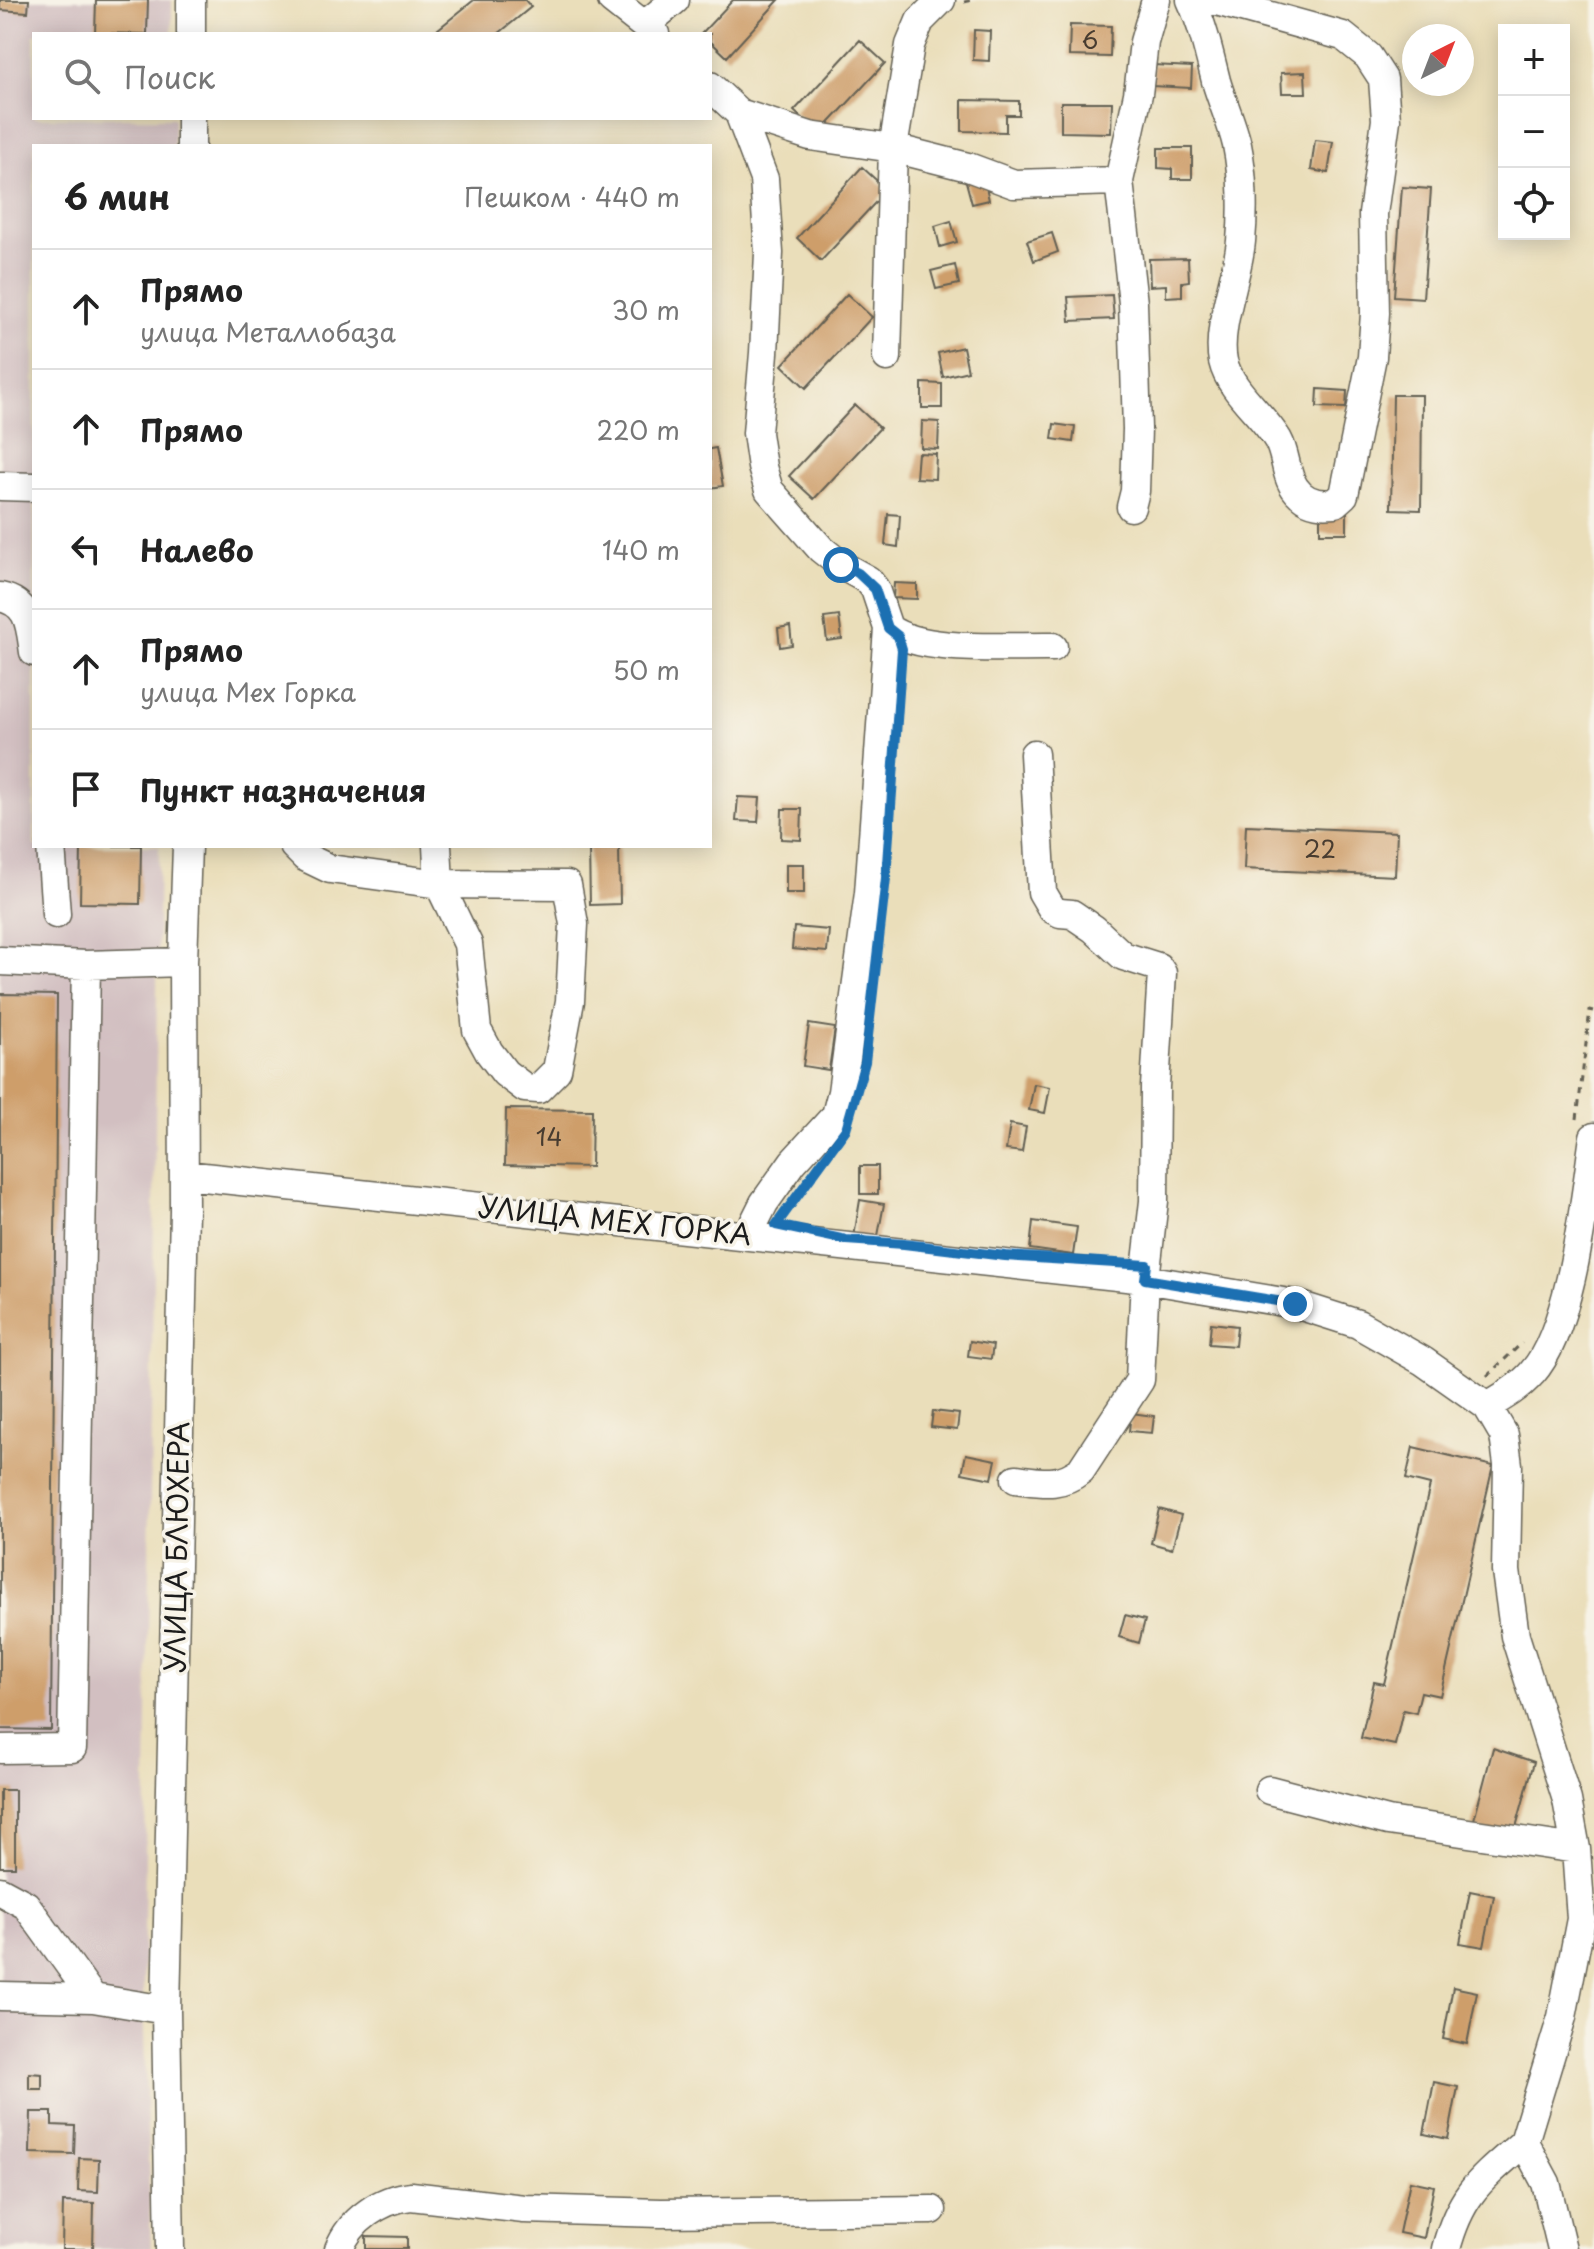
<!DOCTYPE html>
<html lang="ru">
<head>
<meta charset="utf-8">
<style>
  :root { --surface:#fff; --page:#f2f2f2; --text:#222; --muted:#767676; --line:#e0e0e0 }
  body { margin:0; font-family:"Playpen Sans",sans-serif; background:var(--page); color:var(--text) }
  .controls { position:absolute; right:24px; top:24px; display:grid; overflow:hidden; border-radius:0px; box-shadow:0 4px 20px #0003 }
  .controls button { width:72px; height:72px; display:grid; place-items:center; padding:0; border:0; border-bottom:2px solid var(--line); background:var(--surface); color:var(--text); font:40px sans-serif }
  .compass { position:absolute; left:1402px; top:24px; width:72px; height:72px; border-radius:50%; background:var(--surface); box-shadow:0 4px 20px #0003; rotate:42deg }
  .stop { position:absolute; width:24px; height:24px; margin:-18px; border:6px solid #1f6fb2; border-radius:50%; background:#fff }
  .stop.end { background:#1f6fb2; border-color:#fff; box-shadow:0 2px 8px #0008 }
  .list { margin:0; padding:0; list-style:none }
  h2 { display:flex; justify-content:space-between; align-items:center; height:104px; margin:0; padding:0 32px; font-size:34px }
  h2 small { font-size:26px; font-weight:400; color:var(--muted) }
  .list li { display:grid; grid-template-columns:52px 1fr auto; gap:24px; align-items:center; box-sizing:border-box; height:120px; padding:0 32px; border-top:2px solid var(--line) }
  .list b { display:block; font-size:30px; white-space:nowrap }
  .list p { margin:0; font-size:26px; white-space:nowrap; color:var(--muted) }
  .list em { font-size:26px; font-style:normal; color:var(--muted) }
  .icon { flex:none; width:44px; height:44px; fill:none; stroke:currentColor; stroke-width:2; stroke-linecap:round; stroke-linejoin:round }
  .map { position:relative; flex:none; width:1594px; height:2249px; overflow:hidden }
  .search { position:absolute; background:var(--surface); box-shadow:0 4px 20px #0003; left:32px; top:32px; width:680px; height:88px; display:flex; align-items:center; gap:20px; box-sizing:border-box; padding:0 28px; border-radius:0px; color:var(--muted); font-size:30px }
  .panel { position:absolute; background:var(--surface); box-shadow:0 4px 20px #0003; left:32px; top:144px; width:680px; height:704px; border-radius:0px }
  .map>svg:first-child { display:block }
</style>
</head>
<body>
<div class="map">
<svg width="1594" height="2249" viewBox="0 0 1594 2249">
  <rect width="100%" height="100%" fill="#f7f3e8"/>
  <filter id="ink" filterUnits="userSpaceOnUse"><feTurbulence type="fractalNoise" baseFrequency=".0125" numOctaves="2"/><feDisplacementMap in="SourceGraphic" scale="16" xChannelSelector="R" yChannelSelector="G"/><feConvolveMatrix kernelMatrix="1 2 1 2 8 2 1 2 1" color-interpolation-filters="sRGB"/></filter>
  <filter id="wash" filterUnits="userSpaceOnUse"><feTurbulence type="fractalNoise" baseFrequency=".006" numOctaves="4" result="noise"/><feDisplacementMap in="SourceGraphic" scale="32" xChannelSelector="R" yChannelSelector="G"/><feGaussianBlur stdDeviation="1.8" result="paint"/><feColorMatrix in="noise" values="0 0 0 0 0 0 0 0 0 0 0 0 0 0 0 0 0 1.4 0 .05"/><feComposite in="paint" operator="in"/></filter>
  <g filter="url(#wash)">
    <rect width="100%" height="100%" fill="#eadeba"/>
    <!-- industrial -->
    <path fill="#d2bfc1" d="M0,0H172V34H34V118H174V146H34V846H159L143,2004L151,2249H0Z"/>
    <g id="blocks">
      <!-- building -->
      <path fill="#ce9e6b" d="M0,0H29L28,12L0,10Z
        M96,0H148L147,34L95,33Z
        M474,0H525L531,7L498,34H432Z
        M733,0H779L727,57L710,41V34H701Z
        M1070,25L1111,26L1110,57L1069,56Z
        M974,30L990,31L989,61L973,60Z
        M860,40L885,63L819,134L794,111Z
        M1153,65L1192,67L1191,88L1152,86Z
        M1305,72L1306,93H1282L1281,73Z
        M962,100L1019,101V115H1006V132L962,131Z
        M1061,102H1112L1111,133L1061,132Z
        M1315,140L1333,142L1328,173L1311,170Z
        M1158,148H1192V179H1172V169L1158,168Z
        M862,167L887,190L821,261L797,238Z
        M983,174L989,200L972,204L965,178Z
        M1402,187L1431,189L1423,298L1394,296Z
        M951,221L957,242L940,247L935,226Z
        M1052,233L1058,252L1034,261L1027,241Z
        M1188,258L1189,281L1182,282V296L1166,297V285L1150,286L1149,259Z
        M955,265L959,284L936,289L931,271Z
        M847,294L872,317L806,388L782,365Z
        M1112,295L1114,319L1070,321L1068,297Z
        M963,347L968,371L943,377L938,353Z
        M922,383L942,384V408H922Z
        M1318,389L1347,391L1346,408L1317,407Z
        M1393,395H1422L1421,510L1391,509Z
        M855,405L880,428L814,499L789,476Z
        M922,421L939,422L938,449L921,448Z
        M1054,424L1075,427L1073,442L1052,439Z
        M716,448L723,486L710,488V449Z
        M918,453L936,454L935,479L916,478Z
        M1320,513H1347V533H1320Z
        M888,514L900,515L898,547L885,545Z
        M894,583L917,584V599L893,598Z
        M839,616L842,639L827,641L824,618Z
        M790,626L792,645L780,647L778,628Z
        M738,797L760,798L758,822L736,821Z
        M782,809H802L801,840L781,839Z
        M1246,825L1397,832L1395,876L1244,869Z
        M81,846H141L140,904L80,903Z
        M589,846H619L620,904L590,905Z
        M786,864H804V893H786Z
        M794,927L829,930L827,952L792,949Z
        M0,994L57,995L51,1730L0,1729Z
        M809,1024L835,1028L829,1070L803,1066Z
        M1034,1084L1050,1087L1045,1113L1029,1110Z
        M506,1109L592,1110L591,1167L505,1165Z
        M1010,1124L1026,1127L1022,1152L1006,1150Z
        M860,1166H878V1194H860Z
        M860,1200L884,1204L877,1241L854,1237Z
        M1033,1221L1077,1227L1073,1255L1030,1249Z
        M1211,1323L1237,1326L1235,1346L1209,1344Z
        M970,1341L993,1345L991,1359L968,1356Z
        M933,1411L959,1414L957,1430L931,1427Z
        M1131,1413L1154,1416L1152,1433L1129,1431Z
        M1413,1447L1493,1466L1440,1696L1421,1692L1416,1713L1403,1710L1395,1745L1361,1738L1374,1682L1384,1684L1430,1485L1406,1479Z
        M966,1454L996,1460L992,1479L962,1473Z
        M1159,1509L1181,1515L1172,1549L1151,1543Z
        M1125,1615L1145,1620L1139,1643L1119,1637Z
        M1493,1748L1534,1762L1513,1838L1472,1827Z
        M0,1790H15V1867H0Z
        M1470,1891L1494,1896L1484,1947L1460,1943Z
        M1453,1987L1477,1992L1467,2044L1443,2039Z
        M29,2073L42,2074V2089H29Z
        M1434,2082L1458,2087L1448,2139L1424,2134Z
        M31,2112H52V2125L75,2126L74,2154L30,2153Z
        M79,2158L99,2159L98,2192L78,2191Z
        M1410,2181L1434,2186L1424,2238L1399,2233Z
        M63,2202L94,2203L93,2249H62Z
        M366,2236L407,2237V2249H366Z"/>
    </g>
  </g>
  <g filter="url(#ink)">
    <use href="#blocks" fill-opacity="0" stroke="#646053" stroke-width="2"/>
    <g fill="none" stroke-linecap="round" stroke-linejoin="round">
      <!-- minor casing -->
      <g stroke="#646053" stroke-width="31">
        <path id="minor" d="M612,0L655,34
          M1191,0C1203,26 1209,53 1216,81C1222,102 1232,123 1237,145C1243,174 1244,211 1241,241C1238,276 1216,328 1223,361C1230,391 1262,413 1278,440C1288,458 1284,480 1301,495C1311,504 1322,504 1335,503L1344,495L1372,357L1375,313L1373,214L1386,120L1383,79L1368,56L1343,36L1213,0
          M645,25L675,0
          M191,34V0
          M710,86L739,113L764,179L769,253L764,353L757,433L762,467L769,490L821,549L841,565L868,580L875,589L888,628L869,893L842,1092L836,1115L793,1162L764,1203L748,1235
          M739,113L810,136L893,148L968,167L1014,184L1119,181
          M191,146V118
          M887,357L893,148L910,45L920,21L941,0
          M0,486L34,487
          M1131,507L1135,491L1137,429L1133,303L1119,181L1138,94L1144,42L1156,0
          M0,597C30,603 30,626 34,652
          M888,628C921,654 1011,646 1053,647
          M51,846L56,914
          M294,846L305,857L330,869L439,884L567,885L574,924L570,1001L557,1070L538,1089L525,1088L505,1073L489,1052L477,1030L468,944L439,884L437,846
          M0,961L86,965L183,962
          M185,1175L1145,1279L1295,1304L1358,1324L1423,1361L1487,1406L1504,1435L1508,1465L1506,1571L1515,1636L1567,1800L1576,1849L1581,1919L1562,2017L1524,2142L1546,2183L1562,2249
          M1487,1406C1503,1397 1520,1387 1532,1373C1572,1329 1585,1197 1594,1137
          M1016,1479C1041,1482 1060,1487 1081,1470L1140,1380L1145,1279L1154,1201L1155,1087L1162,973L1158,967L1123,956L1094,929L1072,914L1060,913L1052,909L1042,892L1034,754
          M0,1749L72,1748L86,965
          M1269,1790L1388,1821L1576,1849
          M0,1891L26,1905L93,1998
          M0,1996L93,1998L166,2010
          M170,2249L166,2010L184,1210L183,962L187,846
          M339,2249C350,2220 381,2199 411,2196L524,2209L661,2213L932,2210
          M1446,2249C1461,2192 1482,2179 1524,2142"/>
      </g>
      <!-- path -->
      <path stroke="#646053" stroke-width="3" stroke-dasharray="6 6" stroke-linecap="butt" d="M964,2L974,0
        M1577,1119L1590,1010L1594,1011
        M1487,1376L1522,1343"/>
      <!-- minor -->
      <use href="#minor" stroke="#fff" stroke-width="28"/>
    </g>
  </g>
  <g fill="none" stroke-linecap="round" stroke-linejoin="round" filter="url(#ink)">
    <!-- route -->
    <path stroke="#1f6fb2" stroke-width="10" d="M841,565L858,573L875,589L888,628L898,636L902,649L886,878L865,1062L846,1129L776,1225L846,1240L904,1244L1005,1256L1147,1265L1145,1279L1295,1304"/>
  </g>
  <g text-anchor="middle" stroke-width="7" stroke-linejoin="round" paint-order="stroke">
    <!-- number labels -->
    <g font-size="24" fill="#483c30">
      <text x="1090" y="49">6</text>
      <text x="1320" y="858">22</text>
      <text x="549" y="1146">14</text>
    </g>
    <!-- street labels -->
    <g font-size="28" fill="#1c1c1c" stroke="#f7f3e8">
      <text transform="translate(615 1221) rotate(6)" y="10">УЛИЦА МЕХ ГОРКА</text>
      <text transform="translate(177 1547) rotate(-89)" y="10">УЛИЦА БЛЮХЕРА</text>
    </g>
  </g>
</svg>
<div class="controls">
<button>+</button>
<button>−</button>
<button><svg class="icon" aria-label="locate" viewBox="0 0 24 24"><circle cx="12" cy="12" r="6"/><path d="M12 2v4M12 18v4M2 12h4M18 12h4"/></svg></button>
</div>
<svg class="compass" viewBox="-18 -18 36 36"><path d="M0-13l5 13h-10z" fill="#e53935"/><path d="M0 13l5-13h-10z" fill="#767676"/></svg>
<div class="stop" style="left:841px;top:565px"></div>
<div class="stop end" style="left:1295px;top:1304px"></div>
<div class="search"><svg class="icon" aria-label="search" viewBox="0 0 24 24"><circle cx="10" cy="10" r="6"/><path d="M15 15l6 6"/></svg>Поиск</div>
<section class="panel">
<h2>6 мин<small>Пешком · 440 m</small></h2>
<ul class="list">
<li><svg class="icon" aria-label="ahead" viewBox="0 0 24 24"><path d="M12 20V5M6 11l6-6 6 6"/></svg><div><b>Прямо</b><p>улица Металлобаза</p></div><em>30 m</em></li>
<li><svg class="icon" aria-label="ahead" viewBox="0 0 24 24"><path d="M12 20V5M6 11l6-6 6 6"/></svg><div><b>Прямо</b></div><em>220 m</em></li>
<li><svg class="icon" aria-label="left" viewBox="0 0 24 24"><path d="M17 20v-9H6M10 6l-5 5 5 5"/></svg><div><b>Налево</b></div><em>140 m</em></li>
<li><svg class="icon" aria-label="ahead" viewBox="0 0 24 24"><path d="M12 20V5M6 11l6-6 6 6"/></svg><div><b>Прямо</b><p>улица Мех Горка</p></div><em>50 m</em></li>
<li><svg class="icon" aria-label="arrive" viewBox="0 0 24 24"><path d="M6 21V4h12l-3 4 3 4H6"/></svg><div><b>Пункт назначения</b></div></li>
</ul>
</section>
</div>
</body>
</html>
